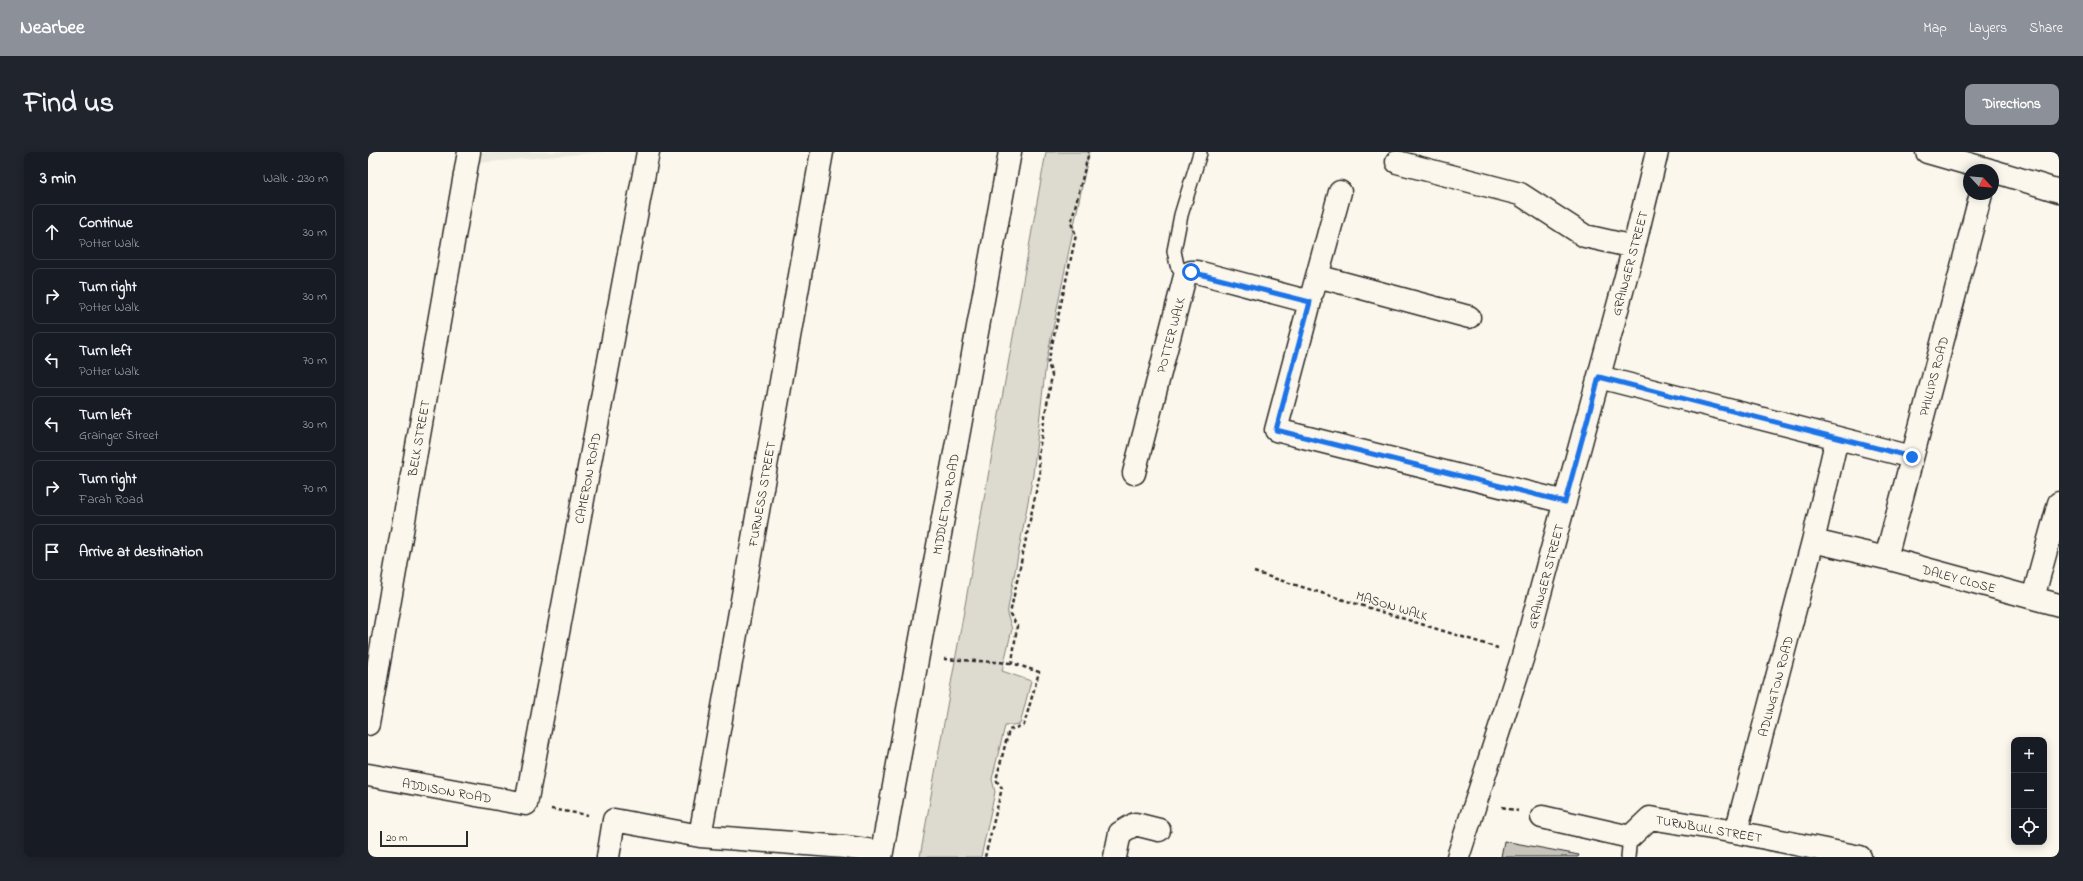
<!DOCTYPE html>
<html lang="en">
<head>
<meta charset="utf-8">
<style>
  :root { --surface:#171b24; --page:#20242c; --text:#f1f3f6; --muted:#9ea1a6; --line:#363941; --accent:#8c9099 }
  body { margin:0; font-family:"Indie Flower",sans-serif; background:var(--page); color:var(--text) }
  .controls { position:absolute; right:12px; bottom:12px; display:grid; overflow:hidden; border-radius:8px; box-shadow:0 2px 10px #0003 }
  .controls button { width:36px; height:36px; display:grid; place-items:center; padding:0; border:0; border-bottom:1px solid var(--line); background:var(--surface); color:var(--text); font:20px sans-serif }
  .compass { position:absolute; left:1595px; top:12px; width:36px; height:36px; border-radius:50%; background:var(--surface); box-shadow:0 2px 10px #0003; rotate:116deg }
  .scale { position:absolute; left:12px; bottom:10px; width:88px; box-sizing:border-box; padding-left:4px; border:2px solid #2b2b2b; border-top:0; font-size:11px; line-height:14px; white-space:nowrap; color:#2b2b2b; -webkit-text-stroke:3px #fbf7ec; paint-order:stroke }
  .stop { position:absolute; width:12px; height:12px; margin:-9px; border:3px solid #1a73e8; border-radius:50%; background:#fff }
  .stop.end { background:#1a73e8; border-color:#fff; box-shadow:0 1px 4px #0008 }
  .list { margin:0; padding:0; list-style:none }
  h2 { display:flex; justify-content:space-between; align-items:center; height:52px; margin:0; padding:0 16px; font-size:17px }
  h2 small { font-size:13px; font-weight:400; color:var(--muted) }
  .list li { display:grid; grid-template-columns:26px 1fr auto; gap:12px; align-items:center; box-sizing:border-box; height:56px; margin:0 8px 8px; padding:0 8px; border:1px solid var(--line); border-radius:8px }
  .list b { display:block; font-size:15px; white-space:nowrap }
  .list p { margin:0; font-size:13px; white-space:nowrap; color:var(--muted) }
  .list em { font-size:13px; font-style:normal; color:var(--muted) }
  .icon { flex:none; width:22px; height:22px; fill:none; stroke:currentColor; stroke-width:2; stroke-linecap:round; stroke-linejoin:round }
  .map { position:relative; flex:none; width:1691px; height:705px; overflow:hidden; border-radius:8px }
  header { display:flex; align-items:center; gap:24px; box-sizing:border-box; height:56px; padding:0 20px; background:var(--accent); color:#fff }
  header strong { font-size:19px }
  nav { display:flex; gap:22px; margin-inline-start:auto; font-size:14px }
  .intro { display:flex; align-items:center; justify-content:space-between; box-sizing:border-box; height:96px; padding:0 24px }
  h1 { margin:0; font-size:28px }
  .button { padding:10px 18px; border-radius:8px; background:var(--accent); color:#fff; font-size:14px; font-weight:700 }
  main { display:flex; gap:24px; padding:0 24px }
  aside { flex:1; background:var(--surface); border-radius:8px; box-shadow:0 2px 10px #0003 }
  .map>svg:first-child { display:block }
</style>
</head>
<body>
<header>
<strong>Nearbee</strong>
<nav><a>Map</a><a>Layers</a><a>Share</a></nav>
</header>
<div class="intro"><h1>Find us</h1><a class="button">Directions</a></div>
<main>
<aside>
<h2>3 min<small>Walk · 230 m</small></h2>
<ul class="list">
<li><svg class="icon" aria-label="ahead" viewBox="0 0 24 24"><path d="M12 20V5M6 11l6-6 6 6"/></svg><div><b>Continue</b><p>Potter Walk</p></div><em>30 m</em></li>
<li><svg class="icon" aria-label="right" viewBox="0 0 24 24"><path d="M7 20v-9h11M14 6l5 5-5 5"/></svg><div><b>Turn right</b><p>Potter Walk</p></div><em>30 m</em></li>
<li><svg class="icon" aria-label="left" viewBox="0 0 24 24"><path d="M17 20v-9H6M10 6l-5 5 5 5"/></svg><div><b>Turn left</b><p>Potter Walk</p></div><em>70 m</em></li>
<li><svg class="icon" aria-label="left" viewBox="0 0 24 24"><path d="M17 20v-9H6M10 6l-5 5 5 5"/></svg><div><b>Turn left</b><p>Grainger Street</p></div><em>30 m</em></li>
<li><svg class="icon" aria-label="right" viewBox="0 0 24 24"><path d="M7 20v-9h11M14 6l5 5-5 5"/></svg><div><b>Turn right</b><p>Farah Road</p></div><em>70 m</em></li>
<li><svg class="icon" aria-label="arrive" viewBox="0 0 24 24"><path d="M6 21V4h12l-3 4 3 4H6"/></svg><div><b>Arrive at destination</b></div></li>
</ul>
</aside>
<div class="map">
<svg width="1691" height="705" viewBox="0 0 1691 705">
  <rect width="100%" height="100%" fill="#fbf7ec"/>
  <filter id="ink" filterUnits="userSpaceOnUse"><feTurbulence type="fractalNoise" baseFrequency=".025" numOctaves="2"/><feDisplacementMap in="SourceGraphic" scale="8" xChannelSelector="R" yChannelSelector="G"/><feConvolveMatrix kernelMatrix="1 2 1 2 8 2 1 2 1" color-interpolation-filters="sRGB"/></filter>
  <g filter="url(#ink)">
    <!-- built -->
    <path fill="#ebe8de" d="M108,0H237L108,11Z"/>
    <!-- green -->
    <path fill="#dddad0" stroke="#84827e" d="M678,0H721L678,211L665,323L639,462L644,477L634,519L663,529L652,572L637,574L624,627L627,640L613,705H552Z"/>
    <!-- building -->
    <path fill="#c7c4bc" stroke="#2b2b2b" d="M1136,689L1211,703L1210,705H1133Z"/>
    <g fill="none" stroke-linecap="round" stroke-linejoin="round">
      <!-- lane casing -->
      <g stroke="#2b2b2b" stroke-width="16">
        <path id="lane" d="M817,124L809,113L806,99L813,63L832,1
          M1260,705L1262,685"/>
      </g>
      <!-- street casing -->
      <g stroke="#2b2b2b" stroke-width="25">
        <path id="street" d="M1029,10L1152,42L1217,84L1266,95
          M949,124L1101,165
          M945,139L972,40
          M1231,225L1544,305
          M766,321L817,124L823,120H829L942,150L908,278L1197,350
          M1445,389L1469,286
          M1518,406L1613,42
          M1665,446L1691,453
          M0,572L101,0
          M0,623L158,652L280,0
          M1174,665L1262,685L1282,666L1368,680L1492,705
          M1368,680L1445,389L1518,406L1665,446L1691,351
          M332,684L454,0
          M240,705L246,668L332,684L477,695L513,700
          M747,705L752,681L767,672L791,678
          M1090,705L1155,504L1266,95L1289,0"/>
      </g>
      <!-- secondary casing -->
      <g stroke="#2b2b2b" stroke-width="25">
        <path id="secondary" d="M1559,0L1622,18
          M1625,19L1691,39
          M513,705L642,0"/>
      </g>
      <!-- path -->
      <path stroke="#2b2b2b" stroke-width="2.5" stroke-dasharray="4 3" stroke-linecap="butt" d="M886,420L1130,496
        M576,507L644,511
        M1134,655L1150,659
        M183,657L220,663
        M617,705L634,636L628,628L641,578L656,573L671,520L644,511L649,474L642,462L672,321L670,304L684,223L680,211L708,83L703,71L721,0"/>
      <!-- lane -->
      <use href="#lane" stroke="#fbf7ec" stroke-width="13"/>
      <!-- street -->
      <use href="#street" stroke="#fbf7ec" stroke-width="22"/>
      <!-- secondary -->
      <use href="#secondary" stroke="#fbf7ec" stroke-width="22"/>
    </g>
  </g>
  <g fill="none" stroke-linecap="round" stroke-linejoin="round" filter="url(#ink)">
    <!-- route -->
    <path stroke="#1a73e8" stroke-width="5" d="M823,120L942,150L908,278L1197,350L1231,225L1544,305"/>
  </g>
  <g text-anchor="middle" stroke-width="3" stroke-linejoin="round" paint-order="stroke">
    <!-- street labels -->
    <g font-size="13" fill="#2b2b2b" stroke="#fbf7ec">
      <text transform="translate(1261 111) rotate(-75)" y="5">GRAINGER STREET</text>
      <text transform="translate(802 183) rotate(-75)" y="5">POTTER WALK</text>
      <text transform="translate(1565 224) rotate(-75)" y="5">PHILLIPS ROAD</text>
      <text transform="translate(50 286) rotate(-80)" y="5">BELK STREET</text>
      <text transform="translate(219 326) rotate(-79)" y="5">CAMERON ROAD</text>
      <text transform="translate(393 342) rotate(-80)" y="5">FURNESS STREET</text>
      <text transform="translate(577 352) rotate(-80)" y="5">MIDDLETON ROAD</text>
      <text transform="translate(1177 424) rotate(-75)" y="5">GRAINGER STREET</text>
      <text transform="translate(1591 426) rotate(15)" y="5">DALEY CLOSE</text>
      <text transform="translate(1024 453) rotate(17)" y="5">MASON WALK</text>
      <text transform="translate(1407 534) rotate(-75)" y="5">ADLINGTON ROAD</text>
      <text transform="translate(79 638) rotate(10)" y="5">ADDISON ROAD</text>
      <text transform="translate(1341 676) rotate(10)" y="5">TURNBULL STREET</text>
    </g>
  </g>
</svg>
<div class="controls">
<button>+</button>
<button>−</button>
<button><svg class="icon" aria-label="locate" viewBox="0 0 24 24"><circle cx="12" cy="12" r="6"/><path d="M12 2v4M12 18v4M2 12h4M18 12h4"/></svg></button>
</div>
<svg class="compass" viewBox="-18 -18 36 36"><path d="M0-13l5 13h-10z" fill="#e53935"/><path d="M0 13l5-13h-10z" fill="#9ea1a6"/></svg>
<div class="scale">20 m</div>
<div class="stop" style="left:823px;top:120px"></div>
<div class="stop end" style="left:1544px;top:305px"></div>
</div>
</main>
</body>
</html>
